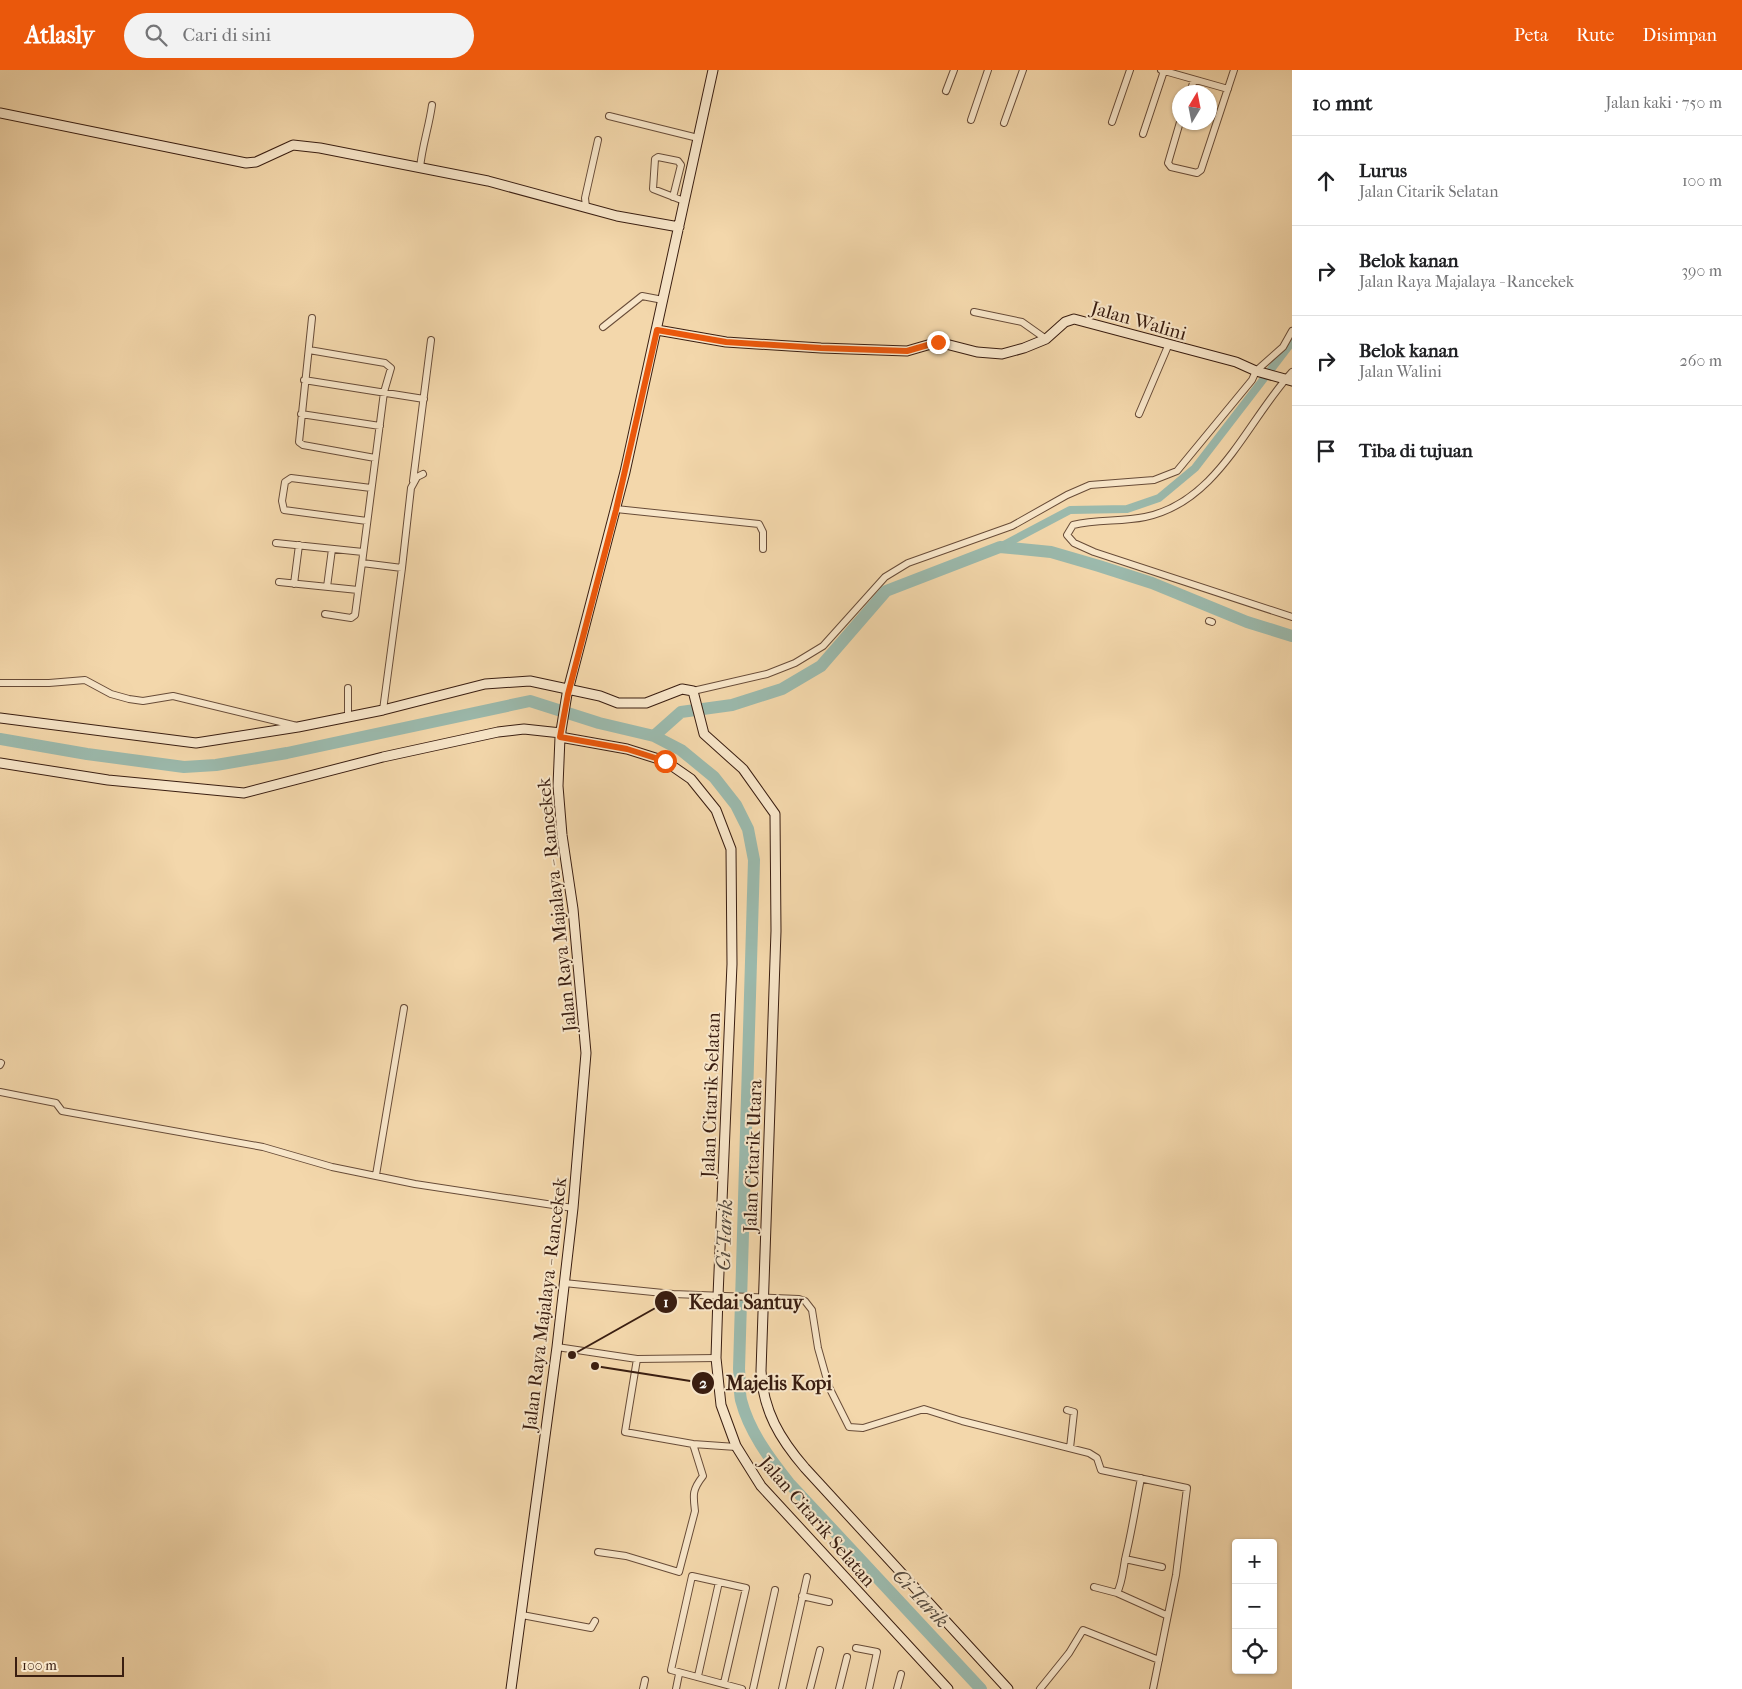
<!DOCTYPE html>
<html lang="id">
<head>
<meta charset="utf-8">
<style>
  :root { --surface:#fff; --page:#f2f2f2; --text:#202124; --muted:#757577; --line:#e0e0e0; --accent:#ea580c }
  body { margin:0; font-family:"IM FELL French Canon",serif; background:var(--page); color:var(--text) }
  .controls { position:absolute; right:15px; bottom:15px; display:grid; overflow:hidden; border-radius:5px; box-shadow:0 1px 4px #0004 }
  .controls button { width:45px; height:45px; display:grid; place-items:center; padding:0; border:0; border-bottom:1px solid var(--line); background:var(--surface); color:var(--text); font:25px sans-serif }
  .compass { position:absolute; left:1172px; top:15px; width:45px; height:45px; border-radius:50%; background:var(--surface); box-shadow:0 1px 4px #0004; rotate:10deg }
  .scale { position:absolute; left:15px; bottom:12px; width:109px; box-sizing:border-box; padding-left:5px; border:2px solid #3a1e11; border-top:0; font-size:14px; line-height:18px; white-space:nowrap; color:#3a1e11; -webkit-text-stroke:4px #f7e5c8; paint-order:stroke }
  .stop { position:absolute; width:15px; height:15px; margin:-11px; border:4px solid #ea580c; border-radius:50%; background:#fff }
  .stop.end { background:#ea580c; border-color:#fff; box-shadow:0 1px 5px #0008 }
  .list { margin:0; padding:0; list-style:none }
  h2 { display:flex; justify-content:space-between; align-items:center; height:65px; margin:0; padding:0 20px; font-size:21px }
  h2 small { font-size:16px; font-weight:400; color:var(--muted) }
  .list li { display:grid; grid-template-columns:32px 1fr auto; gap:15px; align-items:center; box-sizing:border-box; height:90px; padding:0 20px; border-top:1px solid var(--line) }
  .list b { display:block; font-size:19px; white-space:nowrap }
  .list p { margin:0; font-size:16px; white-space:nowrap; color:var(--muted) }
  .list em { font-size:16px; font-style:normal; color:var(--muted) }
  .icon { flex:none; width:28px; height:28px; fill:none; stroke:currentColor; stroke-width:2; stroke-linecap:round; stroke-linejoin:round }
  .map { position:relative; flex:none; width:1292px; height:1619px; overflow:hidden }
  header { display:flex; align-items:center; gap:30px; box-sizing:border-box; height:70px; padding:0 25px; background:var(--accent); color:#fff }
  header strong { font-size:24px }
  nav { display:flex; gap:28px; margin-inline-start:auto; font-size:18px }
  .search { width:350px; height:45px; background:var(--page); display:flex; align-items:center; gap:12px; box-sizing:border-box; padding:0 18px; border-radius:28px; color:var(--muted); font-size:19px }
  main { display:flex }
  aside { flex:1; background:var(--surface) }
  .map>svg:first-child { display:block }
</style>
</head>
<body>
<header>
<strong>Atlasly</strong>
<div class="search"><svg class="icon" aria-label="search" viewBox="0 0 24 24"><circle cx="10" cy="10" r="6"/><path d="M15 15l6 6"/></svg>Cari di sini</div>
<nav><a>Peta</a><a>Rute</a><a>Disimpan</a></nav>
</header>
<main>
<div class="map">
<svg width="1292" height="1619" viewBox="0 0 1292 1619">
  <rect width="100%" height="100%" fill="#f3d7ab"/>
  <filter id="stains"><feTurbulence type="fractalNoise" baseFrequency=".004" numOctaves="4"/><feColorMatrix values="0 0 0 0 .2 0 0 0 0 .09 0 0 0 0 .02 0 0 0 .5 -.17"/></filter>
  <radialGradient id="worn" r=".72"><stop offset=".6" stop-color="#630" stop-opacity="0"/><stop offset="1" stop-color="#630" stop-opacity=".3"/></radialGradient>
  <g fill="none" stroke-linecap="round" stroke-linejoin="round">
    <!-- canal -->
    <path stroke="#9bb9ac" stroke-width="8" d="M1000,477L1070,440L1127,439L1159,428L1195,398L1292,272"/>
    <!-- river -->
    <path stroke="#9bb9ac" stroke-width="12" d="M654,666L681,642L732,635L782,619L821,596L886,521L1000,477L1051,482L1099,496L1152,513L1247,552L1292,566
      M0,669L87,684L184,697L216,695L287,683L530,631L599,653L654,666L681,680L714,707L736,735L748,759L754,790L739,1299C740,1309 739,1320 741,1330C749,1361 769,1388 789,1413L981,1619"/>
    <!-- street casing -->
    <g stroke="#684c38" stroke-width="8">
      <path id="street" d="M1161,0L1228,19
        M946,21L954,0
        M1190,22L1194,10
        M609,46L698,68
        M971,50L988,0
        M1112,52L1130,0
        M1180,52L1168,93L1171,97L1197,103L1201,100L1234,0
        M1004,53L1023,0
        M1143,64L1164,1
        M420,98C422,76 429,57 432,35
        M673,127L681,95L678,91L658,87L655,89L653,119L684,131
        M586,137L585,128L598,70
        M974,242L1022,252L1046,269
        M312,248L299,372L303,375L375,388
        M603,257L642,226L663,230
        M309,280L385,293L391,298L384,322L362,493L402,498L411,418L417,407L423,404
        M1292,302C1247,351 1218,432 1145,447C1121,452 1097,449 1073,455L1067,465L1074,473L1094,482L1292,547
        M304,310L424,329
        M301,344L380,356
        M1139,344L1168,276
        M413,411L431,270
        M616,439L759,454L763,462V479
        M367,451L284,440L282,431L285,412L291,408L371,418
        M276,473L363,482
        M279,512L358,520
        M294,514L299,475
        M327,517L332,479
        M325,544L351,548L355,545L362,493
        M1209,551L1212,552
        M0,613H49L85,610L111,624L129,629L143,631L173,626L297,656
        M693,621L767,604L795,593L823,576L885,507L908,493L1012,456L1067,425L1090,415L1154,410L1177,401L1252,310L1256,301L1283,277L1292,261
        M383,640L402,498
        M348,647V618
        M0,995L1,993
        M0,1022L56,1033L62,1041L263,1077L332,1097L415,1114L573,1138
        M376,1105L404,938
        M564,1213L673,1224L799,1229L805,1231L812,1240L818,1278L829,1317L849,1357L863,1358L924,1339L962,1351L1089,1383L1097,1388L1101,1400L1187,1418L1176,1505L1153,1619
        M557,1277L637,1289L716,1288
        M637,1289L625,1362L693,1374L736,1377
        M1067,1340L1074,1342L1070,1378
        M598,1482L626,1486L679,1502L695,1441C693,1425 692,1420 703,1406L693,1374
        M1125,1489L1162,1497
        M1094,1517L1117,1523L1166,1545
        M1117,1523C1123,1511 1123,1498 1126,1485C1132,1460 1136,1434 1141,1408
        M802,1526L829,1532
        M522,1545L591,1558L595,1551
        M856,1578L877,1582L869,1619
        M698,1606L719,1512
        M724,1613L746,1518L692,1506L671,1600L742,1619
        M643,1619L645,1610
        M676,1619L679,1604
        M753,1619L775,1520
        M782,1619L807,1507
        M810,1619L820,1580
        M839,1619L847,1587
        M897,1619L901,1604
        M1040,1619L1069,1583L1083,1560L1159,1590"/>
    </g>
    <!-- secondary casing -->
    <g stroke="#3a1e11" stroke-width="11">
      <path id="secondary" d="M0,43L246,93L256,92L293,75L320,78L488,111L617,146L679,157
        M657,260L726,272L821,278L907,281L938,272L977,282L1002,284L1024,278L1046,269L1065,252L1074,249L1236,292L1256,301L1292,311
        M0,648L196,673L298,657L383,640L485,614L530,611L600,626L618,633H646L682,619L693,621L704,664L743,699L775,744L776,861L761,1301C763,1341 780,1369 805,1398L1008,1619
        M560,667L627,679L665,691L691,709L716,740L731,779L732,894L718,1226L716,1288L721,1335L736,1376L761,1416L948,1619
        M0,693L108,710L244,723L383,687L498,662L524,659L561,663
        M511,1619L557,1277L573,1138L586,983L573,839L562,765L558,716L560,667L567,624L625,402L713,0"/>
    </g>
    <!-- street -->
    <use href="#street" stroke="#f7e5c8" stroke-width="6"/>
    <!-- secondary -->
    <use href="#secondary" stroke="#f7e5c8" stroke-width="9"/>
  </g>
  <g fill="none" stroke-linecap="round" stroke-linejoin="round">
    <!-- route -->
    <path stroke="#ea580c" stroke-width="6" d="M665,691L627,679L560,667L568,624L616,440L657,260L726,272L821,278L907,281L938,272"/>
  </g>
  <g text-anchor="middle" stroke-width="4" stroke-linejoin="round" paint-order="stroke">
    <!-- street labels -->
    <g font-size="19" fill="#3a1e11" stroke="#f7e5c8">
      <text transform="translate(1139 250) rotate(16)" y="7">Jalan Walini</text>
      <text transform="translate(556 835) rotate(-96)" y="7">Jalan Raya Majalaya - Rancekek</text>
      <text transform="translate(710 1025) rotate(-88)" y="7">Jalan Citarik Selatan</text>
      <text transform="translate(752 1086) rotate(-88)" y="7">Jalan Citarik Utara</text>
      <text transform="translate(544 1234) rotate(-83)" y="7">Jalan Raya Majalaya - Rancekek</text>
      <text transform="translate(818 1451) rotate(49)" y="7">Jalan Citarik Selatan</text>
    </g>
    <!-- water labels -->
    <g font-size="20" font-style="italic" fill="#574c40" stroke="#f7e5c8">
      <text transform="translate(724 1165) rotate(-88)" y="7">Ci Tarik</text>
      <text transform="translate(921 1528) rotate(47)" y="7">Ci Tarik</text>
    </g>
  </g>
  <!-- callouts -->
  <path fill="none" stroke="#3a1e11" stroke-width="2" d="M572 1285L666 1232M595 1296L703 1313"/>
  <g fill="#3a1e11" stroke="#f7e5c8" stroke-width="2">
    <circle cx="572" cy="1285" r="5"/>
    <circle cx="595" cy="1296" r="5"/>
    <circle cx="666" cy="1232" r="12"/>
    <circle cx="703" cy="1313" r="12"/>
  </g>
  <g font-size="15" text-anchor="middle" font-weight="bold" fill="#fff">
    <text x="666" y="1237">1</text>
    <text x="703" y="1318">2</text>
  </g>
  <g font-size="20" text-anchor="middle" font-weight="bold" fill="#3a1e11" stroke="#f7e5c8" stroke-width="4" stroke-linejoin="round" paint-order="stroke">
    <text x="746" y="1239">Kedai Santuy</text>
    <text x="779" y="1320">Majelis Kopi</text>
  </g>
  <rect width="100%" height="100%" filter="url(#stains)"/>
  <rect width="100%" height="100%" fill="url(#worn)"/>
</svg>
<div class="controls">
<button>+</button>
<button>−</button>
<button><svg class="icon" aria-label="locate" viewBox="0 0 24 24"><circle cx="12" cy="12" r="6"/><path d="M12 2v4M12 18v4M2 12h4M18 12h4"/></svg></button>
</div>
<svg class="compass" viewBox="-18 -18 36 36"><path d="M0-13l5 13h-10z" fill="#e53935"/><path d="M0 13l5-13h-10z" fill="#757577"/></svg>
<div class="scale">100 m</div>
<div class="stop" style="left:665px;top:691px"></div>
<div class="stop end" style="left:938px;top:272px"></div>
</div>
<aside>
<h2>10 mnt<small>Jalan kaki · 750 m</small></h2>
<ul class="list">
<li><svg class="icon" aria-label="ahead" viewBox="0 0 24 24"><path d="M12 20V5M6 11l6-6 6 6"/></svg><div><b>Lurus</b><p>Jalan Citarik Selatan</p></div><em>100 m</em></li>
<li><svg class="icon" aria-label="right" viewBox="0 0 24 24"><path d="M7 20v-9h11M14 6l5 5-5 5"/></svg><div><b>Belok kanan</b><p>Jalan Raya Majalaya - Rancekek</p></div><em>390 m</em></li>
<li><svg class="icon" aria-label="right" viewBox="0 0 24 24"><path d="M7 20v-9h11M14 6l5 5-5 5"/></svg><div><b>Belok kanan</b><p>Jalan Walini</p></div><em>260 m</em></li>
<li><svg class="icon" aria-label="arrive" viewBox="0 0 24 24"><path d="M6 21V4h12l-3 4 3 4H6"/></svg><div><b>Tiba di tujuan</b></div></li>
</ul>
</aside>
</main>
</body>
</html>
